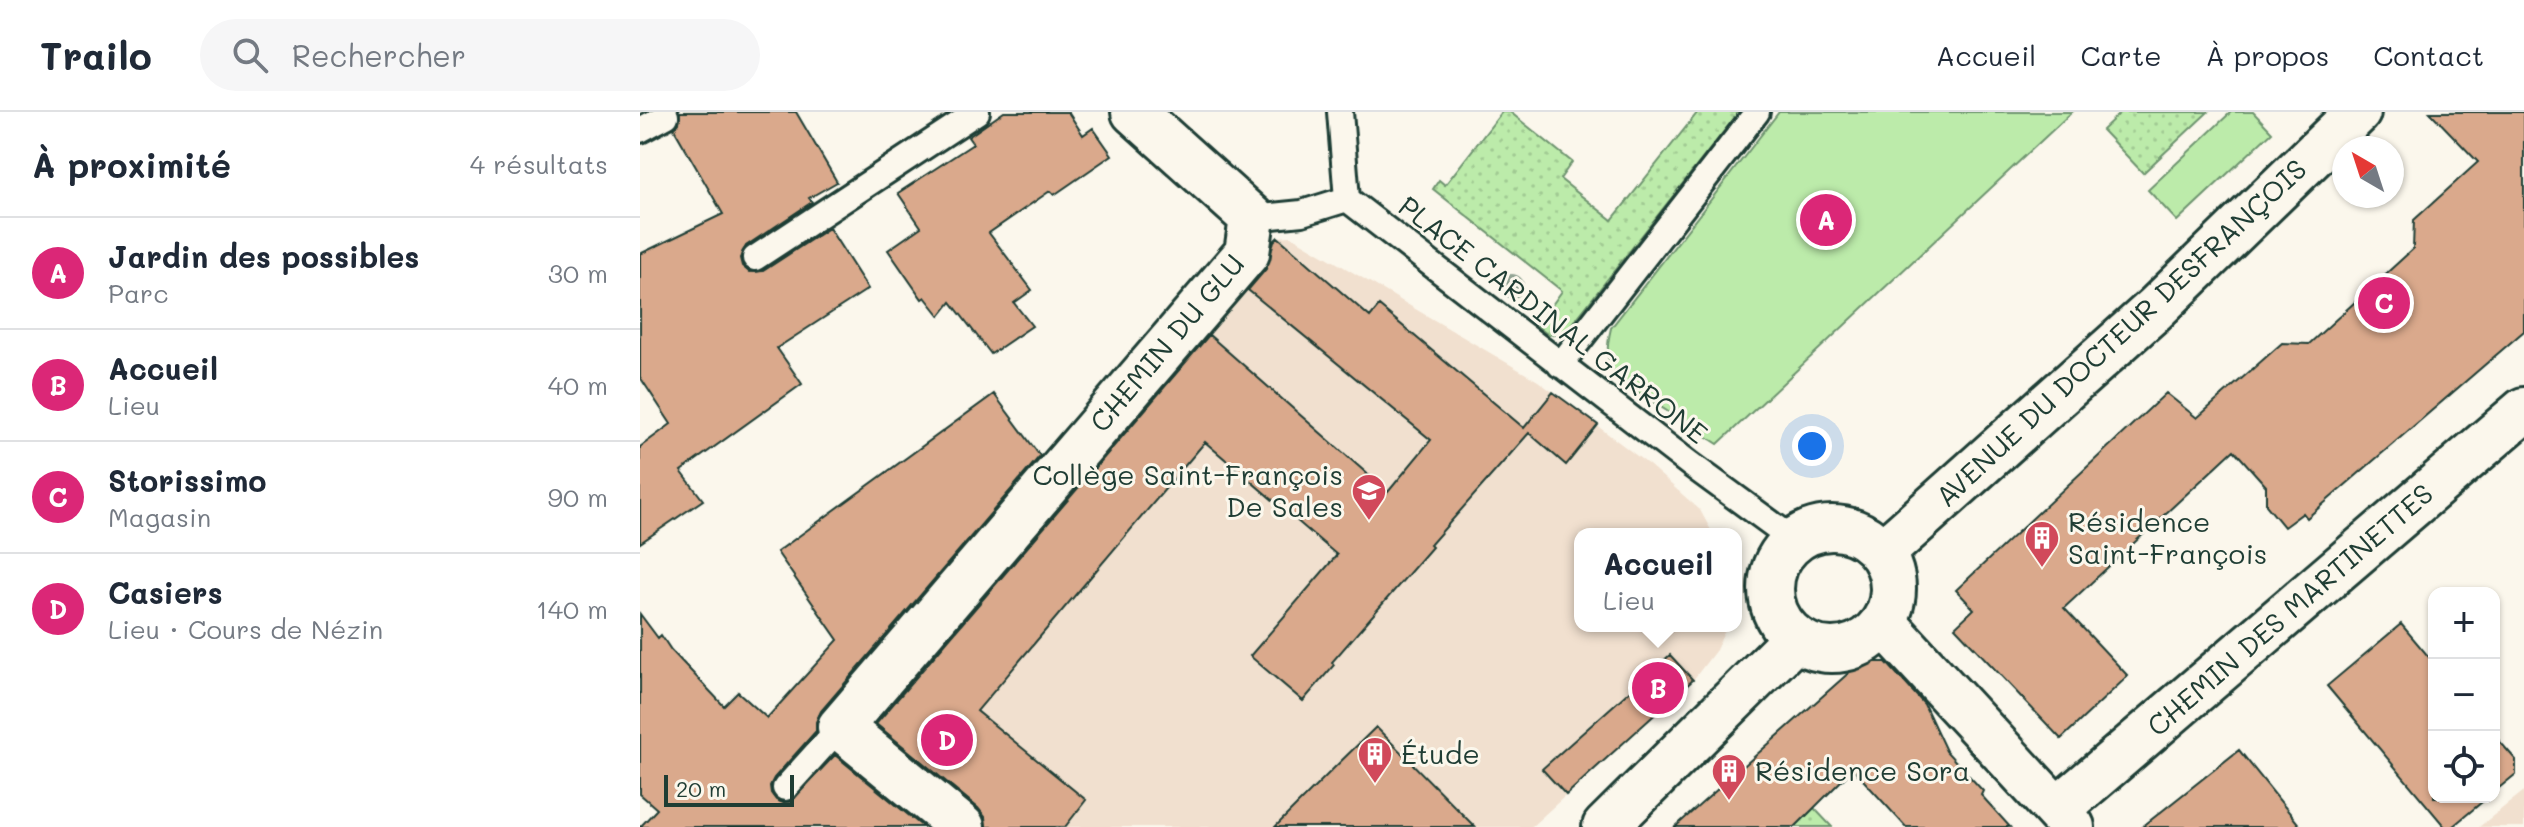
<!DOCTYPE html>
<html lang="fr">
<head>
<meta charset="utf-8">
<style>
  :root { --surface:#fff; --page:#f6f6f7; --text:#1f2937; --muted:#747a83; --line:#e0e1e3; --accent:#db2777 }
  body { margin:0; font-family:Mali,sans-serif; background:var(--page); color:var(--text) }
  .controls { position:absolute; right:24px; bottom:24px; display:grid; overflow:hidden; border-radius:16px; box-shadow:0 2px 6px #0004 }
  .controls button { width:72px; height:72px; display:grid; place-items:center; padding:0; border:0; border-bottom:2px solid var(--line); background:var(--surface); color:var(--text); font:40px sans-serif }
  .compass { position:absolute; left:1692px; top:24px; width:72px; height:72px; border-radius:50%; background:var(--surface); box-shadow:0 2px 6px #0004; rotate:321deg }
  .scale { position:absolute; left:24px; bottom:20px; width:130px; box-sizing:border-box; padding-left:8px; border:4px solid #1f3d34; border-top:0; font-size:22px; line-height:28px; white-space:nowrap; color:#1f3d34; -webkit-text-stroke:6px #fbf7ec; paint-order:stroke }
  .you { position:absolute; left:1172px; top:334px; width:28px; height:28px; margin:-20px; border:6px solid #fff; border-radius:50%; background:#1a73e8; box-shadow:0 0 0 12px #1a73e833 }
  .badge { display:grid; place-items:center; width:52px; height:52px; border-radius:50%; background:var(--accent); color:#fff; font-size:26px; font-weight:700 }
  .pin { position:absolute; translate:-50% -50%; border:4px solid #fff; box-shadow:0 2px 8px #0006 }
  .popup { position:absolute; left:934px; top:416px; width:168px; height:104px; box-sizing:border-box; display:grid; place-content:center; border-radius:16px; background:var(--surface); filter:drop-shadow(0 2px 6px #0005); font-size:26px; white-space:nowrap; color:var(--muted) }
  .popup b { font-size:30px; color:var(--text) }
  .popup::after { content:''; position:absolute; left:50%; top:100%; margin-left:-16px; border:16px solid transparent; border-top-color:var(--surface) }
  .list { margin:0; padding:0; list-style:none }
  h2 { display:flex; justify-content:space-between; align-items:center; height:104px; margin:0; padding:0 32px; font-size:34px }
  h2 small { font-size:26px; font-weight:400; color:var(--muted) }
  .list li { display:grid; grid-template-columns:52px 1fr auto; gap:24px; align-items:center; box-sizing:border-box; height:112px; padding:0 32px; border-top:2px solid var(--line) }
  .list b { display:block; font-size:30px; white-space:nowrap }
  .list p { margin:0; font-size:26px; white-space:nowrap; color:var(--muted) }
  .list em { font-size:26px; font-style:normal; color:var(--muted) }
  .icon { flex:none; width:44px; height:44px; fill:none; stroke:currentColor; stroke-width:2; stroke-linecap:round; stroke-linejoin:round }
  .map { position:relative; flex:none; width:1884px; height:715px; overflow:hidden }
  header { display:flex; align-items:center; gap:48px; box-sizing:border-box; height:112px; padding:0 40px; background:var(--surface); border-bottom:2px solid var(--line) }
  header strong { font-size:38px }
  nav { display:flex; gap:44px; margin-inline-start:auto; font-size:28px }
  .search { width:560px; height:72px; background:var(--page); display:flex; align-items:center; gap:20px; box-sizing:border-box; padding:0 28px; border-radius:44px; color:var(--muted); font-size:30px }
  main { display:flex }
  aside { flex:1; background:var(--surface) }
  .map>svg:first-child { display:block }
</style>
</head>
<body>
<header>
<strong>Trailo</strong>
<div class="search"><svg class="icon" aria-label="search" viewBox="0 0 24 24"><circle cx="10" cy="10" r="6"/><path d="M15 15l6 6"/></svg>Rechercher</div>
<nav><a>Accueil</a><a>Carte</a><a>À propos</a><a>Contact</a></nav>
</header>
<main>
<aside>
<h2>À proximité<small>4 résultats</small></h2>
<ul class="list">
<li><span class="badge">A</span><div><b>Jardin des possibles</b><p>Parc</p></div><em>30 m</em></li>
<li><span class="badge">B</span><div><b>Accueil</b><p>Lieu</p></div><em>40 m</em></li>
<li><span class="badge">C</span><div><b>Storissimo</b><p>Magasin</p></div><em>90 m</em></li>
<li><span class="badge">D</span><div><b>Casiers</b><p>Lieu · Cours de Nézin</p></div><em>140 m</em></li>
</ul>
</aside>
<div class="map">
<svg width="1884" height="715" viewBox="0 0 1884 715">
  <defs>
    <pattern id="grass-dots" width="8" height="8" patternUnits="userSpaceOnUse" patternTransform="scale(2)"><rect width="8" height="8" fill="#bcebaa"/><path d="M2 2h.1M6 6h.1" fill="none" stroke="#a1ca93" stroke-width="1.8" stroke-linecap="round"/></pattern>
  </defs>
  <rect width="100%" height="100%" fill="#fbf7ec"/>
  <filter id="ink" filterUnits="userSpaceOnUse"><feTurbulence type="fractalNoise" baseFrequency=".0125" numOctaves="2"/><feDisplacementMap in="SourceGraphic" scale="16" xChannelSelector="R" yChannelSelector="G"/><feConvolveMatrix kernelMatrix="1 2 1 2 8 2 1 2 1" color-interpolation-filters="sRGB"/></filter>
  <g filter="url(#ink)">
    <!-- built -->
    <path fill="#f1e0cf" d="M651,124L898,269L1009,353L1060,398L1073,422H940V514H1087L1076,538L1053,568L891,715H348L221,612L598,168L638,125Z
      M1884,679V715H1839Z"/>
    <!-- grass -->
    <path fill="url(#grass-dots)" stroke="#6e946f" stroke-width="2" d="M862,0H870L932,50L920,67L972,108L1058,0H1099L926,220L908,223L897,214L922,179L793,77L799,68L805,73Z
      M1481,0H1568L1503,61L1462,18Z
      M1174,696L1192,715H1155Z"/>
    <!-- green -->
    <path fill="#bcebaa" stroke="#6e946f" stroke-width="2" d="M1139,0H1432L1078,332L976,266C966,247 966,237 971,216Z
      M1591,0H1613L1632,20L1537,109L1508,78Z"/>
    <!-- building -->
    <path fill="#daa98c" stroke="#1f3d34" stroke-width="2" d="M40,0H156L197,70L169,86L172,90L106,134L100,146L102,154L109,160L123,159L189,116L228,177L137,236L162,272L41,359L63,388L0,431V335L31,312L0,265V142L83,102L34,17L39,11Z
      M364,0H428L443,23L453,16L472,43L414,83L410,79L349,121L392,178L374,191L392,214L351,242L311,190L300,204L285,185L282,187L248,138L281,115L258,81L333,32L328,25Z
      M1790,0H1884V219L1667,406L1663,401L1644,415L1626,393V374L1594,338L1424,496L1488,564L1421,627L1315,515L1334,497L1316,478L1526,281L1557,306L1642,231L1669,232L1773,137L1774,108L1838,50Z
      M638,125L730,205L739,194L884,316L913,280L958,313L926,353L889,321L790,433L792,435L692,550L694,553L663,589L610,544L697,443L565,330L337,599L446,688L425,715H346L345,705L338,696L236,612L569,223L748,380L791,328L608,178L626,157L634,129Z
      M354,282L400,344L181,599L176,610V619L134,666L130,674L131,681L136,688L143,691L150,690L195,643L283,715H0L17,697L0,682V502L18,526L21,523L31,538L84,594L98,580L127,606L198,528L137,440Z
      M1761,512L1794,551V685H1848L1812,715H1805L1687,574Z
      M1030,543L1053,568L926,683L902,657Z
      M1221,550H1246L1284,592L1306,639L1343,679L1341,683L1370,715H1266L1213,657L1155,715H1035Z
      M736,615L835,715H635L696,654Z
      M1854,623L1876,648V662L1854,680Z
      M1599,638L1661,715H1502Z"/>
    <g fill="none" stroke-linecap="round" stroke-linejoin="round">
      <!-- service casing -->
      <g stroke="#1f3d34" stroke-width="30">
        <path id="service" d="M700,0L707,87L1050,352L1154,428
          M0,18L26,4
          M612,106L662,101L707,87
          M115,146L337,0
          M920,253L1117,0
          M145,676L200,615"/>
      </g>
      <!-- minor casing -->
      <g stroke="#1f3d34" stroke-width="50">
        <path id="minor" d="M1244,511L1432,715
          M1417,698L1884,298
          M322,715L200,615L607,141L612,106L494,0"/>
      </g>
      <!-- secondary casing -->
      <g stroke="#1f3d34" stroke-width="50">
        <path id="secondary" d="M1131 477a61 61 0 1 1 122 0a61 61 0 1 1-122 0Z
          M1242,441L1515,197L1718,0
          M965,715L1155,527"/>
      </g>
      <!-- service -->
      <use href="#service" stroke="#fbf7ec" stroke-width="24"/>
      <!-- minor -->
      <use href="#minor" stroke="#fbf7ec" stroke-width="44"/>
      <!-- secondary -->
      <use href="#secondary" stroke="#fbf7ec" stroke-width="44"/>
    </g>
    <!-- trees -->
    <circle fill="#93a494" cx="872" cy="174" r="12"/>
  </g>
  <!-- icons -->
  <defs>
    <g id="school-pin" transform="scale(1.8)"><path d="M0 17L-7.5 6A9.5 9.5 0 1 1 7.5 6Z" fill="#d1495b" stroke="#fbf7ec"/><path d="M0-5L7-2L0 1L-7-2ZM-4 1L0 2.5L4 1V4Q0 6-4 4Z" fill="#fff"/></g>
    <g id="building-pin" transform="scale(1.8)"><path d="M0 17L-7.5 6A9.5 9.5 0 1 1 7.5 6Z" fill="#d1495b" stroke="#fbf7ec"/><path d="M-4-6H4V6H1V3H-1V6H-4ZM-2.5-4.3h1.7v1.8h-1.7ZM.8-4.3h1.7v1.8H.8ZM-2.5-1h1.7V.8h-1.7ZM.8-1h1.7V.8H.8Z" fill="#fff"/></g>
  </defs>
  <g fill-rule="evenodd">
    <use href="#school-pin" x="729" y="379"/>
    <use href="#building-pin" x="1402" y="426"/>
    <use href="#building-pin" x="735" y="642"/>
    <use href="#building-pin" x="1089" y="659"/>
  </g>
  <g text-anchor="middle" stroke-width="6" stroke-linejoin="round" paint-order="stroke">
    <!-- street labels -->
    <g font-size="28" fill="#1f3d34" stroke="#fbf7ec">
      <text transform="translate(913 208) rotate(38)" y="10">PLACE CARDINAL GARRONE</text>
      <text transform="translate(1481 221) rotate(-43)" y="10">AVENUE DU DOCTEUR DESFRANÇOIS</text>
      <text transform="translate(527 231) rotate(-50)" y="10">CHEMIN DU GLU</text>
      <text transform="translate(1650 498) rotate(-41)" y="10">CHEMIN DES MARTINETTES</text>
    </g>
    <!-- poi labels -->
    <g font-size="28" fill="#1f3d34" stroke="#fbf7ec" text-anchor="start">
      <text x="703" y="373" text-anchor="end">Collège Saint-François<tspan x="703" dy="32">De Sales</tspan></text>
      <text x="1428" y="420">Résidence<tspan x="1428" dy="32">Saint-François</tspan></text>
      <text x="761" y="652">Étude</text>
      <text x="1115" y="669">Résidence Sora</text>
    </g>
  </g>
</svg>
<div class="controls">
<button>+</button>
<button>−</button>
<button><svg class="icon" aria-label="locate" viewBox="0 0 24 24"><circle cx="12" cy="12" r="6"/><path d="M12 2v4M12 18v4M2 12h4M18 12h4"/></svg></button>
</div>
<svg class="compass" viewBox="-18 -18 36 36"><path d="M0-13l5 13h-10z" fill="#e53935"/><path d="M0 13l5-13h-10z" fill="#747a83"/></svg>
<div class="scale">20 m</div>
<div class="you"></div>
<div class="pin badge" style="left:1186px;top:108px">A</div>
<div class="pin badge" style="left:1018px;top:576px">B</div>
<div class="popup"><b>Accueil</b>Lieu</div>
<div class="pin badge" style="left:1744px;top:191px">C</div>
<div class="pin badge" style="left:307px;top:628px">D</div>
</div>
</main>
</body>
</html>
